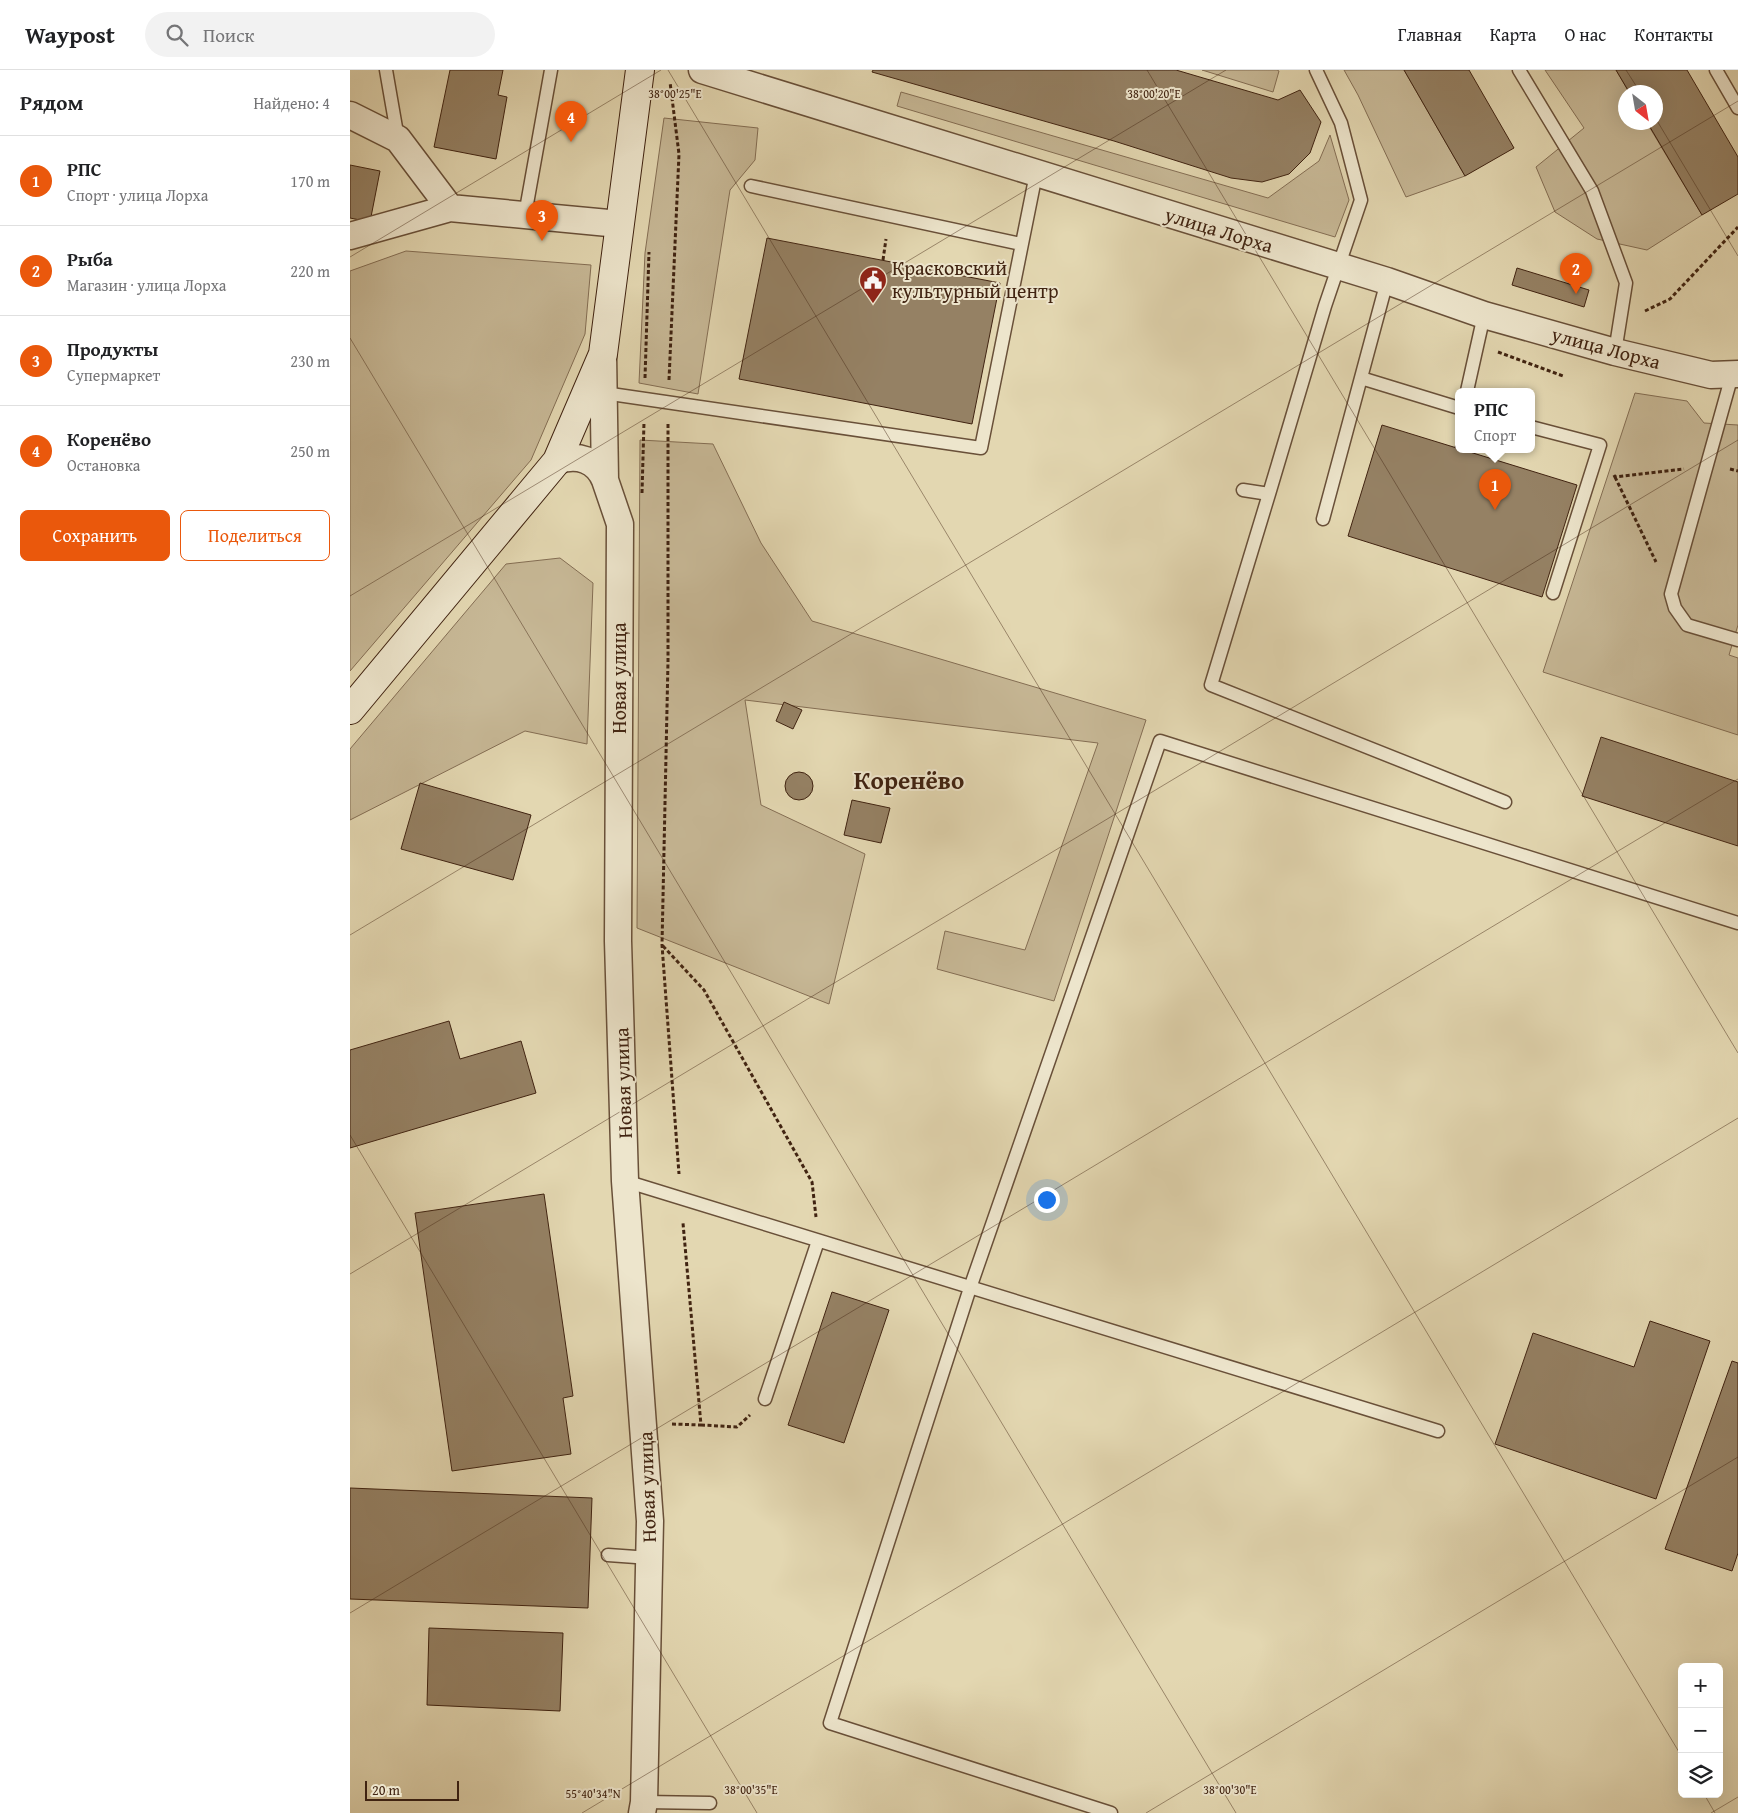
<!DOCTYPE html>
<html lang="ru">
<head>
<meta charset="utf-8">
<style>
  :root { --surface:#fff; --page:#f2f2f2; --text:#202124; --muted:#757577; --line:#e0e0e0; --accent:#ea580c }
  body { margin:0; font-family:"Gentium Book Plus",serif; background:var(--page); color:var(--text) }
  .controls { position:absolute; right:15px; bottom:15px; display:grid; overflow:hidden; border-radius:8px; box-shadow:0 5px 20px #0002 }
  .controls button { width:45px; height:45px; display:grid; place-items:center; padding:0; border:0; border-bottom:1px solid var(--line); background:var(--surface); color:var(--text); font:25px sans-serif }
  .compass { position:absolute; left:1268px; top:15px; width:45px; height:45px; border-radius:50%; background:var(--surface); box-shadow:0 5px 20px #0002; rotate:149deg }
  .scale { position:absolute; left:15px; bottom:12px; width:94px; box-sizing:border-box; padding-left:5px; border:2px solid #402311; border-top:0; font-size:14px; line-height:18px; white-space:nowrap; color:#402311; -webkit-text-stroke:4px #ede5cc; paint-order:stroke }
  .you { position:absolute; left:696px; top:1129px; width:18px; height:18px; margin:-12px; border:4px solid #fff; border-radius:50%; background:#1a73e8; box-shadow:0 0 0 8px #1a73e833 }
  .badge { display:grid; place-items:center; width:32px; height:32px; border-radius:50%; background:var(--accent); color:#fff; font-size:16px; font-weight:700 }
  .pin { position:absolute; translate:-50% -41px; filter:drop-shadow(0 1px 2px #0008) }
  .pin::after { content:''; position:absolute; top:26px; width:18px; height:15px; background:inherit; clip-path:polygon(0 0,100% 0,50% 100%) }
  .popup { position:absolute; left:1105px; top:318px; width:80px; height:65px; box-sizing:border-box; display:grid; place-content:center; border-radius:8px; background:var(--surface); filter:drop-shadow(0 1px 4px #0005); font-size:16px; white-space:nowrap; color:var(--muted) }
  .popup b { font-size:19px; color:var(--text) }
  .popup::after { content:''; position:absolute; left:50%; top:100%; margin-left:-10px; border:10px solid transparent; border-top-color:var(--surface) }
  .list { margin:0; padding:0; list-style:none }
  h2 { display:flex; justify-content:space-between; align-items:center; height:65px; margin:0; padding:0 20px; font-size:21px }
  h2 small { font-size:16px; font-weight:400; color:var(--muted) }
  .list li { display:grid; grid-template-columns:32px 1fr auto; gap:15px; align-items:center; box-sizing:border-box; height:90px; padding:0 20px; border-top:1px solid var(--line) }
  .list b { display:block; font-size:19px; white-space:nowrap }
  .list p { margin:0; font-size:16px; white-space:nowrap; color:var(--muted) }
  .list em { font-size:16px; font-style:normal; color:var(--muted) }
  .actions { display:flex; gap:10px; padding:15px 20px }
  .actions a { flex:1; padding:11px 0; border:1px solid var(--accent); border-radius:8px; text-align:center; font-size:18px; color:var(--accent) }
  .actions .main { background:var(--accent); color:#fff }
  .icon { flex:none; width:28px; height:28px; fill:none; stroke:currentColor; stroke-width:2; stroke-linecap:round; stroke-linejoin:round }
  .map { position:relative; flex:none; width:1388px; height:1743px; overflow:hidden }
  header { display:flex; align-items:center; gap:30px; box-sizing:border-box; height:70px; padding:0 25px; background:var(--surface); border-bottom:1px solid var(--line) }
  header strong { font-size:24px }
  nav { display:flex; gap:28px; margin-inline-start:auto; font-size:18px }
  .search { width:350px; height:45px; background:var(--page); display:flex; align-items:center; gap:12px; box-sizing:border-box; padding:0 18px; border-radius:28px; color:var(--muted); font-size:19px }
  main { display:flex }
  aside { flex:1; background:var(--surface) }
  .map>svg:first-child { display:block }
</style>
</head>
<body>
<header>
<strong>Waypost</strong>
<div class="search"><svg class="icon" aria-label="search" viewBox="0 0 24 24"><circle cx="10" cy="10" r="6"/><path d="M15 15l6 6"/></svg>Поиск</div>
<nav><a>Главная</a><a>Карта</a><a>О нас</a><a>Контакты</a></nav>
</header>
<main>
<aside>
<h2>Рядом<small>Найдено: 4</small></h2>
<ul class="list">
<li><span class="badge">1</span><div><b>РПС</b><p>Спорт · улица Лорха</p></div><em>170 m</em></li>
<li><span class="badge">2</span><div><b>Рыба</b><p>Магазин · улица Лорха</p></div><em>220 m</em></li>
<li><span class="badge">3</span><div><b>Продукты</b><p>Супермаркет</p></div><em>230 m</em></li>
<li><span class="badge">4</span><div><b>Коренёво</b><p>Остановка</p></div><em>250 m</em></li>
</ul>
<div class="actions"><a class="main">Сохранить</a><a>Поделиться</a></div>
</aside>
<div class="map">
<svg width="1388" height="1743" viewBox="0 0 1388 1743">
  <rect width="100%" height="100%" fill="#e3d7b1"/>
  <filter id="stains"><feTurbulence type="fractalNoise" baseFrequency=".004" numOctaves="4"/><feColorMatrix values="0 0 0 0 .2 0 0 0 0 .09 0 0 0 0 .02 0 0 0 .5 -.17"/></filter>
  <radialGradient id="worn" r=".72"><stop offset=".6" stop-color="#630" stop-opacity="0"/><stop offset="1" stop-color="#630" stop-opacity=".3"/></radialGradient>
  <!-- green -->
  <path fill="#c7b896" stroke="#846e54" d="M852,0H927L929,1L923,22Z
    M994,0H1054L1115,106L1056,127L1008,25Z
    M1195,0H1266L1279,22H1276V52L1297,53L1352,145L1297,180L1247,169L1205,142L1186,97L1234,58Z
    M551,22L918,128L969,91L980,65L999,130L985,167L547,36Z
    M314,48L408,58L405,90L380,120L348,324L289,313L295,183Z
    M56,181L241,195L235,264L181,390L0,601V201Z
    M1285,323L1337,331L1354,353L1388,355V555L1379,585L1388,588V665L1193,602Z
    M290,370L363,374L411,473L462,551L796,650L704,931L587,899L595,861L675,880L748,673L395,630L411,735L515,784L479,934L287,858Z
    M210,488L243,513L237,674L175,661L0,750V679L156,494Z"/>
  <!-- building -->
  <path fill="#958164" stroke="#402311" d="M100,0H153L148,25L157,27L146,89L84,77Z
    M523,0H826L928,30L950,20L971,52L960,83L939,104L912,112L881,108L764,71L522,2Z
    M1054,0H1119L1164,78L1115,106Z
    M1266,0H1337L1388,87V124L1352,145L1297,52H1306V22H1279Z
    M0,95L30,101L20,152L0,148Z
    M417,168L650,213L622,354L389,309Z
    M1167,198L1239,220L1234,237L1162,215Z
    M1032,355L1227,415L1192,527L998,466Z
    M434,632L452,640L443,659L426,651Z
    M1251,667L1388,712V776L1232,726Z
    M435 716a14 14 0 1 1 28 0a14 14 0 1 1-28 0Z
    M70,713L181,745L163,810L51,779Z
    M502,730L540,738L531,773L494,765Z
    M99,951L110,989L171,971L186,1023L0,1078V980Z
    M194,1124L223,1326L213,1328L221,1384L102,1401L65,1143Z
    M482,1222L539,1240L494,1373L438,1355Z
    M1300,1251L1360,1271L1306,1429L1145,1374L1183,1263L1284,1297Z
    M1382,1291L1388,1293V1483L1382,1501L1315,1479Z
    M0,1418L242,1428L238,1538L0,1529Z
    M79,1558L213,1563L210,1641L77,1635Z"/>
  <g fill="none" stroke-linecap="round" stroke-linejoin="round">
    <!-- lane casing -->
    <g stroke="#695039" stroke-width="15">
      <path id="lane" d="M36,0L48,69
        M1169,0L1242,121L1276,213L1265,282
        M1366,0L1388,38
        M401,116L671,174
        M175,145L201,0
        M1382,305L1321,524L1325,538L1337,555L1388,570
        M1011,308L1109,338
        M1117,321L1134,245
        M254,323L631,378L686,104
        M1181,357L1250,375L1203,523
        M893,420L919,424L975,236L1011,130L991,53L966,0
        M919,424L861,615L1155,732
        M973,449L1037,211
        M275,1111L1088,1361
        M415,1329L468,1171
        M258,1485L300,1488
        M294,1732L360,1733
        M761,1743L480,1653L620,1218L810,671L1388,853"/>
    </g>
    <!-- street casing -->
    <g stroke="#695039" stroke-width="29">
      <path id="street" d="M352,0L1037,211L1134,245L1265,282L1361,305L1388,304
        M0,45L48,69L100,138
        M0,166L100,138L269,154
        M253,284L255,410L270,454L268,871L275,1111L300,1451L294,1732L292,1743
        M207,391C227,383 247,390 255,410"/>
    </g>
    <!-- secondary casing -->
    <g stroke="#402311" stroke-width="30">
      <path id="secondary" d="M0,640L207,391L253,284L290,0"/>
    </g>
    <!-- path -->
    <path stroke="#402311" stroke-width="3" stroke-dasharray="4 2.5" stroke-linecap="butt" d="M533,190L536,169
      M1295,241L1320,229L1388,157
      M1148,282L1213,306
      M295,308L299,182
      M319,310L329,84L320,12
      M318,354V591L312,875L329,1104
      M1106,378L1109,363
      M1380,399L1388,401
      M1264,405L1265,407L1334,399
      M1265,407L1306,492
      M292,423L294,352
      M313,876L354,920L462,1112L466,1147
      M322,1354L351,1355L333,1153
      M351,1355L387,1357L400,1345"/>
    <!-- lane -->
    <use href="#lane" stroke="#ede5cc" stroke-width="12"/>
    <!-- street -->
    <use href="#street" stroke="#ede5cc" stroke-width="26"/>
    <!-- secondary -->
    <use href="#secondary" stroke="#ede5cc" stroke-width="28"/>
  </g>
  <!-- ticks -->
  <path fill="none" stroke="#402311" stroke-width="1" stroke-opacity="0.45" d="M318,0L1332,1687M797,0L1388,983M1276,0L1290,22M1306,49L1388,186M0,187L311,0M0,268L886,1743M0,526L876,0M0,865L1388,31M0,1065L407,1743M0,1204L1388,370M0,1543L1388,709M1354,1724L1365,1743M232,1743L1388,1048M796,1743L1388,1387M1361,1743L1388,1727"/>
  <!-- icons -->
  <defs>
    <g id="civic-pin" transform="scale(1.4375)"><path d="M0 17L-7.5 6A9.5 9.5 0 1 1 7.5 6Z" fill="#8f2418" stroke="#ede5cc"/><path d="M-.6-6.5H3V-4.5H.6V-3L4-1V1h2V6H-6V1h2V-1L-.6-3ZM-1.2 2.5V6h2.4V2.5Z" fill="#fff"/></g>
  </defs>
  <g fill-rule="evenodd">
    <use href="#civic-pin" x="523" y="210"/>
  </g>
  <g text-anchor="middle" stroke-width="4" stroke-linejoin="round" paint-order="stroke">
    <!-- street labels -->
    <g font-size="20" fill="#402311" stroke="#ede5cc">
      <text transform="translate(869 160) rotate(17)" y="7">улица Лорха</text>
      <text transform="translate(1256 278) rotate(15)" y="7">улица Лорха</text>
      <text transform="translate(269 608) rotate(-90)" y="7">Новая улица</text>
      <text transform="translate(273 1013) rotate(-92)" y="7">Новая улица</text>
      <text transform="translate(297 1417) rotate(-92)" y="7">Новая улица</text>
    </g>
    <!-- poi labels -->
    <g font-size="20" fill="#402311" stroke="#ede5cc" text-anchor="start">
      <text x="542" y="205">Красковский<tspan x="542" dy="23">культурный центр</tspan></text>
    </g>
    <!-- district labels -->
    <g font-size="25" font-weight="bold" fill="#402311" stroke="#ede5cc">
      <text x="559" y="719">Коренёво</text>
    </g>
  </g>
  <g font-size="12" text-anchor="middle" fill="#402311" stroke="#ede5cc" stroke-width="4" stroke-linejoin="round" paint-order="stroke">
    <text x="325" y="28">38°00'25"E</text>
    <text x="804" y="28">38°00'20"E</text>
    <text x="401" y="1724">38°00'35"E</text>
    <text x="880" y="1724">38°00'30"E</text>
    <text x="243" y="1728">55°40'34"N</text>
  </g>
  <rect width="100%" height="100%" filter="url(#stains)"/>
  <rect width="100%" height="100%" fill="url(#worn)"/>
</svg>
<div class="controls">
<button>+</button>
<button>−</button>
<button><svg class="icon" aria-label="layers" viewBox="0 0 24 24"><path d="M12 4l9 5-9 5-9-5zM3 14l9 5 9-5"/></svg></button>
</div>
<svg class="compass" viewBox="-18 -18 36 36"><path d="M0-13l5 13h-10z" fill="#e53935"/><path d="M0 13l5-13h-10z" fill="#757577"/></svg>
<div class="scale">20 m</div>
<div class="you"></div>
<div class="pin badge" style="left:1145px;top:440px">1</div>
<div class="popup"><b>РПС</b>Спорт</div>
<div class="pin badge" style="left:1226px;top:224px">2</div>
<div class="pin badge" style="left:192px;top:171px">3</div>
<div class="pin badge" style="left:221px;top:72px">4</div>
</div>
</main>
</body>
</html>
